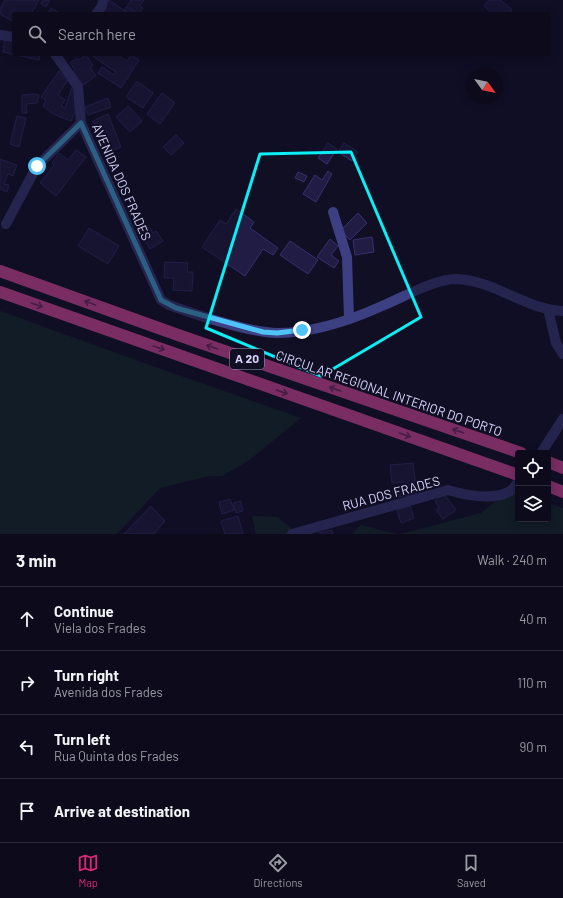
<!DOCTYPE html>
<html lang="en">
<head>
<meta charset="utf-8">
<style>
  :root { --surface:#0d0b1b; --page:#1b1928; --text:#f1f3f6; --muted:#9a9ba3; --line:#2d2b3a; --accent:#db2777 }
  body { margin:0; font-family:Barlow,sans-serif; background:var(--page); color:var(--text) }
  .controls { position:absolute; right:12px; bottom:12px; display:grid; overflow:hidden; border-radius:4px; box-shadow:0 2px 10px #0003 }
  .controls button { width:36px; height:36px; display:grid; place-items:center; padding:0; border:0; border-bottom:1px solid var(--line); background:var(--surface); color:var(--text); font:20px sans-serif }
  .compass { position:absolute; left:467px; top:68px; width:36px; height:36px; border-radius:50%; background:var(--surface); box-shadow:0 2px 10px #0003; rotate:123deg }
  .stop { position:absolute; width:12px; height:12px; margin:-9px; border:3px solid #4fc3f7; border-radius:50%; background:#fff }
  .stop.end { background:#4fc3f7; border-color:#fff; box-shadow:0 1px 4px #0008 }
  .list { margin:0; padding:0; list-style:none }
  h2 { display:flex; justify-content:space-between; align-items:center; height:52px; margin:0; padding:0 16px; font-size:17px }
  h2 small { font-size:13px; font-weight:400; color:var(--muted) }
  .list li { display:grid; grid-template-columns:26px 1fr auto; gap:12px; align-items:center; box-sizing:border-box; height:64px; padding:0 16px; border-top:1px solid var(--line) }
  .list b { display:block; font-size:15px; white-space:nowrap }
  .list p { margin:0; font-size:13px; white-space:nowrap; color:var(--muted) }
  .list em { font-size:13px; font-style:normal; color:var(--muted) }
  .icon { flex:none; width:22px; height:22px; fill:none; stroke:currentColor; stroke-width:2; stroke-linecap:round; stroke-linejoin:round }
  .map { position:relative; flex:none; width:563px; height:534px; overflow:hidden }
  .search { position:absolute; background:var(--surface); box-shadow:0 2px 10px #0003; left:12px; right:12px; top:12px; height:44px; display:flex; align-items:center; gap:10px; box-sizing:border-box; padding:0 14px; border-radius:4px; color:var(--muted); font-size:15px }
  .sheet { height:308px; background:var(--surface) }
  nav { display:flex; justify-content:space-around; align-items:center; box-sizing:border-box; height:56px; border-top:1px solid var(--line); background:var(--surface); font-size:11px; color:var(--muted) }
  nav a { display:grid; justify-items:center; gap:2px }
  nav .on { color:var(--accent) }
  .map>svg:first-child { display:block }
</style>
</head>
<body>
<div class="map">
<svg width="563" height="534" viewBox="0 0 563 534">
  <rect width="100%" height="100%" fill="#110f24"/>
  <!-- green -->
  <path fill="#132e2b" d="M0,311L141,362L301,418L248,461L222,476H209L160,488L117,534H0Z
    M510,490L518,492V519H548V503L563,508V534H401L481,513Z
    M252,516L278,517L297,534H256Z
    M361,525L397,534H352Z"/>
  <!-- building -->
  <path fill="#211c44" stroke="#372f70" d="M5,0H39L31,14H14V22L0,14V9Z
    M43,0H50L46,7L41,4Z
    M109,0L128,13L127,14H101Z
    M130,0H144L140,5L143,8L138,14L127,6L131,1Z
    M489,0H501L512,10L509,14H493L484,6Z
    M126,7L136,14H130L124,10Z
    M51,8L59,13V14H47Z
    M5,39L14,41V54H40L39,60L3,52Z
    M90,54H120L119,56L127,61L131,55L139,60L121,88L98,73L102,67L114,75L116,72Z
    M86,55L93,65L90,67L96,76L83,85L73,71L75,70L70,63L77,58L79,60Z
    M59,71L67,81L58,95L65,100L61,106L65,108L72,87L78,98V105L71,121L55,115L43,106L46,100L41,97Z
    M137,81L153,93L143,108L126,97Z
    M162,93L175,103L160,124L147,114Z
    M34,94L39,95L37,103L26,104L27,113H22V95Z
    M108,98L111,107L88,115L85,107Z
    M128,106L142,121L130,132L116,117Z
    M108,114L121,147L108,153L93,121Z
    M17,116L26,118L19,147L10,144Z
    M176,135L184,143L171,155L163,147Z
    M328,143L337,149L327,164L318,158Z
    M344,143L358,152L352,161L338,152Z
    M76,150L86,157L56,196L40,183L54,165L52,163L59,153L68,160Z
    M0,159L17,165L13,176L8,174L4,184L9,185L7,192L0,189Z
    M328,171L332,174L316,202L303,194L315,175L322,180Z
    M298,172L307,176L304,182L295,178Z
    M236,209L254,222L250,228L278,248L273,255L263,249L245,276L202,247L220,220L226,224Z
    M358,213L367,223L350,240L341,230Z
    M149,227L153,233L156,231L163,241L150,249L140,233Z
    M89,228L119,246L108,264L78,246Z
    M372,237L374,252L355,255L353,240Z
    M330,239L338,246L331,255L339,261L334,268L317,257Z
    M290,241L318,260L308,274L280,255Z
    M165,262L188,263L187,272H193L192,291L173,290L174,278H164Z
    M413,463L417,495L395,497V492L404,491L403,482L392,483L390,465Z
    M444,494L456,510L443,519L436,510L439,508L435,501Z
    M230,499L234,510L222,514L219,502Z
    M241,501L243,511L236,513L233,503Z
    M151,506L165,521L154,534H124Z
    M410,506L414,518L401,523L397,510Z
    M238,516L243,534H225L221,521Z
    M332,530L333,534H319V533Z"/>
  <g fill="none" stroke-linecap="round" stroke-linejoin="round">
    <!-- minor -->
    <path stroke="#3c3f81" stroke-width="10" d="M96,14L102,6L103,0
      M333,212L347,257L349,319
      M6,224L37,166L81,123
      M548,309L556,343L563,354
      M541,453L563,419
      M292,534L448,490C465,495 494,501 510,491C513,489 516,485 518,482"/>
    <!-- tertiary -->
    <path stroke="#3c3f81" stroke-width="10" d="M0,35L14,37
      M55,54L78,87L81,123L161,300L169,305C197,315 248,332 277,333C312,333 351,320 382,306C402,298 434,279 456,279C494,280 526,310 563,311"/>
    <!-- motorway -->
    <path stroke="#f953af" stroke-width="12" d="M0,271L178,335L521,453
      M0,292L518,475
      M548,462L563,468
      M548,486L563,492"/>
  </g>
  <!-- one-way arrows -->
  <defs><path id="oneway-shaft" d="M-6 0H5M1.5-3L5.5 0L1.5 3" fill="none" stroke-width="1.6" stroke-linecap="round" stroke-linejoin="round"/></defs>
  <g stroke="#85316a">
    <use href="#oneway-shaft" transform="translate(90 303) rotate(-160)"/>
    <use href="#oneway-shaft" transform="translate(37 305) rotate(19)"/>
    <use href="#oneway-shaft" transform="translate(212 347) rotate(-161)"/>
    <use href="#oneway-shaft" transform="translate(159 348) rotate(19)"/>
    <use href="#oneway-shaft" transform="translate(335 389) rotate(-161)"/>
    <use href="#oneway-shaft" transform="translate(282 392) rotate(19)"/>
    <use href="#oneway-shaft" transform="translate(458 431) rotate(-161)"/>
    <use href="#oneway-shaft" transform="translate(405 435) rotate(19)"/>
  </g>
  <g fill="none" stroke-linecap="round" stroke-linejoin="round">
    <!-- route -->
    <path stroke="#4fc3f7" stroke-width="5" d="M37,166L81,123L161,300L176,308L263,332L277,333L302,330"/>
  </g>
  <!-- marked area -->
  <path d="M0 0H563V534H0ZM351,152L421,317L321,376L206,328L260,154Z" fill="#110f24" fill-opacity=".55" fill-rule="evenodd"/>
  <path fill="none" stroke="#09eff5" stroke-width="3" stroke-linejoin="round" d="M351,152L421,317L321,376L206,328L260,154Z"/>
  <g text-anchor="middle" stroke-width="3.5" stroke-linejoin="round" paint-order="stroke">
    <!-- shield labels -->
    <rect fill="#110f24" stroke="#9b99bc" stroke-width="1" x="230" y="349" width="34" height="20" rx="3"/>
    <g font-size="12" font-weight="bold" fill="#d6d4fd">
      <text x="247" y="363">A 20</text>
    </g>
    <!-- street labels -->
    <g font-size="13" fill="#d6d4fd" stroke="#110f24">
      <text transform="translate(122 182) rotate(66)" y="5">AVENIDA DOS FRADES</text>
      <text transform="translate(389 393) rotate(19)" y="5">CIRCULAR REGIONAL INTERIOR DO PORTO</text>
      <text transform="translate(391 493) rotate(-15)" y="5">RUA DOS FRADES</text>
    </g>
  </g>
</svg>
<div class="controls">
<button><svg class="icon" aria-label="locate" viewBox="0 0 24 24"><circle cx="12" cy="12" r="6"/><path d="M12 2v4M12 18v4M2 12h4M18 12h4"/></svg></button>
<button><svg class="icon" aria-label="layers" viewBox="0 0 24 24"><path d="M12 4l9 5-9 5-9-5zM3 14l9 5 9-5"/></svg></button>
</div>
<svg class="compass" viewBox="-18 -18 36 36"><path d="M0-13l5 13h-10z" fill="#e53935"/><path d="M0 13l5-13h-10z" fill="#9a9ba3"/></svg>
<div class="stop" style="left:37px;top:166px"></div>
<div class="stop end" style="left:302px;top:330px"></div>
<div class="search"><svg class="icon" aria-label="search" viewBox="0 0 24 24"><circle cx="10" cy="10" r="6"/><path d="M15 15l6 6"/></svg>Search here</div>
</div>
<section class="sheet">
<h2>3 min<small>Walk · 240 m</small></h2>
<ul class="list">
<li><svg class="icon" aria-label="ahead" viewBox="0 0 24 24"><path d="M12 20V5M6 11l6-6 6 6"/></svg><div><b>Continue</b><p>Viela dos Frades</p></div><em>40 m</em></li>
<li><svg class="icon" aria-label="right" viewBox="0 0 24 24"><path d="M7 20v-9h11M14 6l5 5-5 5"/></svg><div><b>Turn right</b><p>Avenida dos Frades</p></div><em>110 m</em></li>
<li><svg class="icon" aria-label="left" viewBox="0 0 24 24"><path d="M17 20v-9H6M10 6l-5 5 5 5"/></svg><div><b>Turn left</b><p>Rua Quinta dos Frades</p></div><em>90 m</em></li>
<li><svg class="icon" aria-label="arrive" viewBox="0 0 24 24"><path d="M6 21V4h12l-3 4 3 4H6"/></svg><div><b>Arrive at destination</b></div></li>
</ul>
</section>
<nav>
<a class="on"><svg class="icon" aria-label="map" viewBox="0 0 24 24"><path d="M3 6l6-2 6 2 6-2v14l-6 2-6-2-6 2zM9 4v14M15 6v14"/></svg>Map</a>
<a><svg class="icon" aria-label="directions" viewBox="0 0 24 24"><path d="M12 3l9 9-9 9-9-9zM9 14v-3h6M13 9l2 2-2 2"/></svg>Directions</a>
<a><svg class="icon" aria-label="saved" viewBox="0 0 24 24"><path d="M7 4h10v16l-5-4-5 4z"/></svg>Saved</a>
</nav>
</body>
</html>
